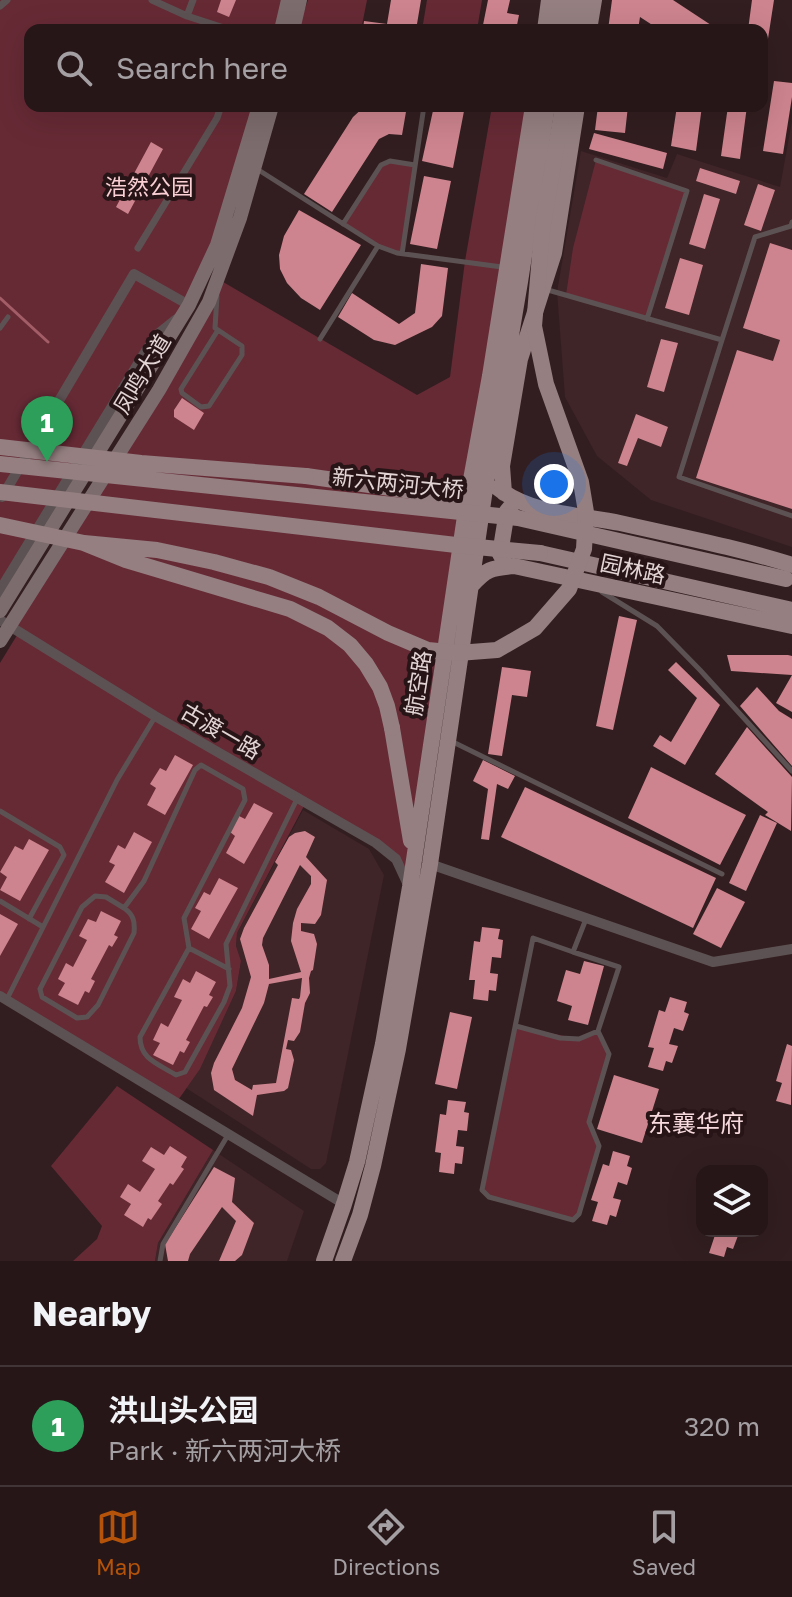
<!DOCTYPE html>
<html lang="en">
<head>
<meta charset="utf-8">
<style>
  :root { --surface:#261618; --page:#322325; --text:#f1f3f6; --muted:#a49fa2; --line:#423537; --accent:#b45309 }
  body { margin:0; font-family:"Golos Text","Noto Sans SC",sans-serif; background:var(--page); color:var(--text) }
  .controls { position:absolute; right:24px; bottom:24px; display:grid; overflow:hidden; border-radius:16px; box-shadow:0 8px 32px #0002 }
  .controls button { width:72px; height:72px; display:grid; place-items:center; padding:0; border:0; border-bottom:2px solid var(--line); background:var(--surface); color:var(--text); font:40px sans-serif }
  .you { position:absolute; left:554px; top:484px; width:28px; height:28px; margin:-20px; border:6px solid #fff; border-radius:50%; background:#1a73e8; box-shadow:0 0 0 12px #1a73e833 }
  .badge { display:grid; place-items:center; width:52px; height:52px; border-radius:50%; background:var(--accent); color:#fff; font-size:26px; font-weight:700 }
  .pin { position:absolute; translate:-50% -66px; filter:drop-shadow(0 2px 4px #0008) }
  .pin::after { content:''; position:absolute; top:42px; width:28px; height:24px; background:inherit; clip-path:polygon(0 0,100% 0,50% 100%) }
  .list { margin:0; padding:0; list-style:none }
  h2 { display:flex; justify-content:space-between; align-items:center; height:104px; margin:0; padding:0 32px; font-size:34px }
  h2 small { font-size:26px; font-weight:400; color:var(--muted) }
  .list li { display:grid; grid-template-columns:52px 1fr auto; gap:24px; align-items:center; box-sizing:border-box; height:120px; padding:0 32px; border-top:2px solid var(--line) }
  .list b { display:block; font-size:30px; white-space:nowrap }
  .list p { margin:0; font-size:26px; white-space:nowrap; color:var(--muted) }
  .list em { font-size:26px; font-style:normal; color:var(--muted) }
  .icon { flex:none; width:44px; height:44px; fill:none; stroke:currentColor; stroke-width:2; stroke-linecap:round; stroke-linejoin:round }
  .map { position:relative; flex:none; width:792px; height:1261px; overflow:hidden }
  .search { position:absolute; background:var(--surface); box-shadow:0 8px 32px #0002; left:24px; right:24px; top:24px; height:88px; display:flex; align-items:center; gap:20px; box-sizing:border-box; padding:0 28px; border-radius:16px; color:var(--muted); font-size:30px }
  .sheet { height:224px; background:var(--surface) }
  nav { display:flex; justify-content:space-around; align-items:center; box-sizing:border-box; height:112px; border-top:2px solid var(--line); background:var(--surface); font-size:22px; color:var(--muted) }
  nav a { display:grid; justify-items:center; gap:4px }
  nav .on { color:var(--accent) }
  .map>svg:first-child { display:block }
</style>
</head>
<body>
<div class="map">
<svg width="792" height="1261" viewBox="0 0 792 1261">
  <rect width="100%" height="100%" fill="#321e20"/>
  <!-- built -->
  <path fill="#3f2428" d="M792,121V547L651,500L597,456L565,397L557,292L581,151L667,178L677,154L780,187Z
    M303,810L369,849L384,875L326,1163L320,1169H311L186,1088L200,1068L236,991L241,961L236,946L237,933Z
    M213,1150L304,1211L287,1261H155L158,1243Z"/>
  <!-- green -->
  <path fill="#662a35" d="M0,0H300L289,30H30V106H262L209,260L0,620Z
    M308,0H367L361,30L298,29Z
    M427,0H482L477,30H422Z
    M492,106H532L410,887L396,859L305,804L237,933L236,946L241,961L236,991L200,1069L176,1103L0,996V663L19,632L10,626L218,279L417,395L450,377L465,261Z
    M596,160L687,191L647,319L566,295L573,248Z
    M390,161L415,165L402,254L378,246L343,224L381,165Z
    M516,1026L579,1039L598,1031L609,1054L589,1122L599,1146L579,1214L573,1220L489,1197L482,1190Z
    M117,1086L213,1150L158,1243L155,1261H73L97,1239L102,1226L51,1166Z"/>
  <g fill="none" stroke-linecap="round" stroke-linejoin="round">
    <!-- stream -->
    <path stroke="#a25d67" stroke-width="3" d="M0,298L48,342"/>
  </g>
  <!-- building -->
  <path fill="#cd848e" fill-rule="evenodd" d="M221,0H236L229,17L217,12Z
    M391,0H421L416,30L363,29L364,21L387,24Z
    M488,0H510L507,13L519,15L516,30H482Z
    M612,0H673L711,25L707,30H660L640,17L638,30H608Z
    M752,0H774L765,58L762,57V30H748Z
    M774,81L792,83V97L783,154L763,151Z
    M365,106H407L402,135L389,134L379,139L332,212L304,194L353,117Z
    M434,106H465L453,168L422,161Z
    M598,106H628L625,133L595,130Z
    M677,106H702L696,151L671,146Z
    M728,106H747L740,159L721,156Z
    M594,133L667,153L663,169L589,149Z
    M151,142L163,149L128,214L116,207Z
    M700,168L740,181L736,194L696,181Z
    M424,176L451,181L437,249L410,244Z
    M758,184L775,190L761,231L744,225Z
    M704,194L720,199L705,249L689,244Z
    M299,210L361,245L320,310L301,298L287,283L280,269L279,255L284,236Z
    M770,243L792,250V509L696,478L737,350L773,361L780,340L743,328Z
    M680,258L703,265L689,315L665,308Z
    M421,264L448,268L442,316L432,327L395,345L374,340L338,317L352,293L399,324L415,313Z
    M661,339L678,343L664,392L647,387Z
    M182,398L204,413L194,430L174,417V410Z
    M636,414L668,427L661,447L638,438L627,466L618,463Z
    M619,616L637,620L613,730L596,726Z
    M727,655H788L792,656V675L731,671Z
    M676,662L720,705L685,765L653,746L660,735L671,742L697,698L668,670Z
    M502,667L531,671L527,697L512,695L502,756L488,754Z
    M792,675V712L776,703Z
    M757,687L779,711L792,719V766L740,706Z
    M747,727L792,777L791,831L765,815L768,812L715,774Z
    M175,755L193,765L165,815L147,805L156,788L150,784L160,768L166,771Z
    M483,760L515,776L508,789L497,784L489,840L481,839L488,789L473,781Z
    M651,767L746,815L720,865L628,818Z
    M525,787L716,878L693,928L501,837Z
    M254,803L273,813L244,864L226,853L235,836L230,832L239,816L245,819Z
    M760,815L777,823L746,891L729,883Z
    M305,831L315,837L306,857L327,880L321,915L315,924L301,923V931L314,934L317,944L313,970L311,971L309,978L310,993L305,1003L300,1032L294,1041L288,1040L286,1049L291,1050L294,1060L288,1088L284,1091L257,1095L253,1116L214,1090L211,1073L214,1063L242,1008L251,977L240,939L244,928L278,865L275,862L289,837L295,833ZM300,865L311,876V884L297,909L293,923L291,941L301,972L269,979V965L262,945L263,938ZM302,978L300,997L299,999L292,998L276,1083L253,1085L252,1090L235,1080L232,1069L264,1003L269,984Z
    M134,832L152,842L124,893L105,882L115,865L109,862L118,845L125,849Z
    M29,839L49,850L20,901L0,890L7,877L0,872L15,846L23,850Z
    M219,878L238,888L209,939L191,929L201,911L195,908L204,892L210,895Z
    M717,888L745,902L721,948L693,934Z
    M101,911L121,921L114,935L118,937L112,947L109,945L91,979L95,981L89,993L85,991L78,1005L58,995L65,983L58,979L66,963L73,967L87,940L79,936L88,919L96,922Z
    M0,914L18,924L0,956Z
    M482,927L500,929L498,939L503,940L501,958L492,957L490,973L498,974L496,991L489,990L488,1001L473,999L475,980H469L474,941L480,942Z
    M584,961L604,966L588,1025L568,1020L572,1006L557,1001L566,970L580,974Z
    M196,971L216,982L209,995L213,997L207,1007L204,1006L186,1040L190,1042L184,1053L180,1051L173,1065L153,1055L160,1043L153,1040L161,1023L168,1027L182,1000L174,997L183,979L190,983Z
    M670,997L687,1002L684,1012L689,1014L683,1031L674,1028L669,1044L678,1046L672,1063L666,1061L663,1071L648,1067L654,1048L648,1047L659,1010L665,1012Z
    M450,1012L472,1017L457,1089L435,1084Z
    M787,1044L792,1046L791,1105L776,1101L782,1083L776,1081Z
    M614,1075L659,1089L642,1143L597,1129Z
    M448,1100L466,1102L464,1112L469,1113L467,1131L458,1130L456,1146L464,1147L462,1164L455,1163L454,1174L439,1172L441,1153L435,1152L440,1114L446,1115Z
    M170,1146L187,1157L181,1167L184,1169L173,1185L170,1183L158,1201L162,1204L151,1220L148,1218L143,1227L124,1215L131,1204L120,1197L128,1184L140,1192L155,1169L142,1161L151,1147L164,1155Z
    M613,1151L630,1156L627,1166L632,1168L627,1185L618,1182L613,1198L621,1200L616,1217L610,1215L607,1225L592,1221L598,1202L591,1200L603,1164L609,1166Z
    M214,1167L235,1178L232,1202L254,1223L242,1255L235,1261H219L236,1221L222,1207L190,1254L188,1261H168L165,1244Z
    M705,1231H733L739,1233L733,1249L727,1247L724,1257L709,1253L715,1235Z"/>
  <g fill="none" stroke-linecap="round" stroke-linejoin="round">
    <!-- service -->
    <path stroke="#5d5253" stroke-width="5" d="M596,160L687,191L647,319
      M257,169L378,246L397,253L502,267
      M343,224L381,165L390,161L415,165
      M402,254L424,106
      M548,290L722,340L679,477L792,516
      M217,296L215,328L242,346V355L209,406L201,407L182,393L181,389L218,330
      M0,328L8,317
      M320,339L378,246
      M722,340L755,237L791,226L792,222
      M602,592L657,626L700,670L792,771
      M453,742L722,874
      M0,811L60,847L64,855L29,919
      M0,901L43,927
      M124,908C134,915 135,922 134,933L98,1005L87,1017L77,1018L42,997L40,989L82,907L95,896L106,897L124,908L144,881L195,770L201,765L243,789L245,800L184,918L189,948L140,1037C140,1060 159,1064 176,1075L185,1072L224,1002L230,986L226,944L297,799
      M189,948L229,969
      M573,952L619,967L598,1031L609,1054L589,1122L599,1146L579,1214L573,1220L489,1197L482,1190L533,938L573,952L586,919
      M7,999L117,780L155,717
      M516,1026L560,1038L579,1039L598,1031
      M160,1261L163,1244L228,1135"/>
    <!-- pedestrian -->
    <path stroke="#5d5253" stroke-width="7" d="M152,0L187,16L193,0
      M0,6L7,0
      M187,16L230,30
      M138,248L217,118L221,106"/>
    <!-- minor -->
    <path stroke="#5d5253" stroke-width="10" d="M2,497L134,274L189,305
      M0,620L155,716L376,843L396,859L409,887
      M430,864L713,962L792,949
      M0,996L344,1204"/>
    <!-- tertiary -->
    <path stroke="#5d5253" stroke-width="12" d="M0,592L145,354L157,336L177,320"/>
    <!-- secondary -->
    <path stroke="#7d6c6d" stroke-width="14" d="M281,30L288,0
      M293,30L300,0
      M0,611L189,305L217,245L259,106
      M0,641L159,390L209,302L240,218L272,106"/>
    <!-- primary -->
    <path stroke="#957f81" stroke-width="16" d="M545,30L549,0
      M559,30L564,0
      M575,30L580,0
      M589,30L594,0
      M306,476L468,499
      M498,488C529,514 581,515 620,523C677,536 736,547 792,565
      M504,493L502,466L520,359L554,253L577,106
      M540,553L792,610
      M503,559L500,554L507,511L512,505
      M471,586C486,569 491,568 514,566L792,626
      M392,728L411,841
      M324,1261L344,1204L357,1162L383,1044L410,887L468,496L490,376L533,106
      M343,1261L360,1215L373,1166L398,1049L430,864L485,489L520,282L547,106"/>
    <!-- primary-bridge -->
    <path stroke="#957f81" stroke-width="16" d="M0,447L141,463L306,476
      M0,464L518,518L786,579
      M0,492L456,545L540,553
      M0,525L84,543L126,560L290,609L328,628L350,645L366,664L380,687L387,706L392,728
      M84,543L157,550L214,562L269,577L319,597L388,633L428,650L458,653L497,650L535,628L569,589L584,549L586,512L581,482L546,384L534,326L542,231L563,106"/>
  </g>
  <g text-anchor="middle" stroke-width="8" stroke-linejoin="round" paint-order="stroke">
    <!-- park labels -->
    <g font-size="22" fill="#fad0d4" stroke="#271417">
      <text x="149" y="195">浩然公园</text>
    </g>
    <!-- street labels -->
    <g font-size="22" fill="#e3d5d6" stroke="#271417">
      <text transform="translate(142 374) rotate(-59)" y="8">凤鸣大道</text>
      <text transform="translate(398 483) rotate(6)" y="8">新六两河大桥</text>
      <text transform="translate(633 569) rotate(12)" y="8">园林路</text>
      <text transform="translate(418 683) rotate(-81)" y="8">航空路</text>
      <text transform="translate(221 731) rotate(30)" y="8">古渡一路</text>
    </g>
    <!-- neighbourhood labels -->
    <g font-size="24" fill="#f7dadd" stroke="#271417">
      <text x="696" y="1132">东襄华府</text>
    </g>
  </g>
</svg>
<div class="controls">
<button><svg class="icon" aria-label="layers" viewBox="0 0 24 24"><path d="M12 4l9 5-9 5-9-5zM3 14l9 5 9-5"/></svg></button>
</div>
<div class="you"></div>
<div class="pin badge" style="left:47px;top:462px;background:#2e9e5b">1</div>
<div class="search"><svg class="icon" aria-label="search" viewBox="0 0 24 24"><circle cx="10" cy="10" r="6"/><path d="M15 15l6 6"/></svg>Search here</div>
</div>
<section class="sheet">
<h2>Nearby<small></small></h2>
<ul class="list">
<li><span class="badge" style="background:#2e9e5b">1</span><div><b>洪山头公园</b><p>Park · 新六两河大桥</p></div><em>320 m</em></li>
</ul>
</section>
<nav>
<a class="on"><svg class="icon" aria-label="map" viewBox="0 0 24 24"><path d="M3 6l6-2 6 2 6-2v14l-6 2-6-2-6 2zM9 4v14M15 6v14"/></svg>Map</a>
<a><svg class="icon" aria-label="directions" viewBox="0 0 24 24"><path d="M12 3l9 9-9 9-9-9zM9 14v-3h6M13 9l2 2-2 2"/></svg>Directions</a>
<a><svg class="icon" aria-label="saved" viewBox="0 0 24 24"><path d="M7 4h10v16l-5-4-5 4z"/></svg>Saved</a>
</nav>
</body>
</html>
